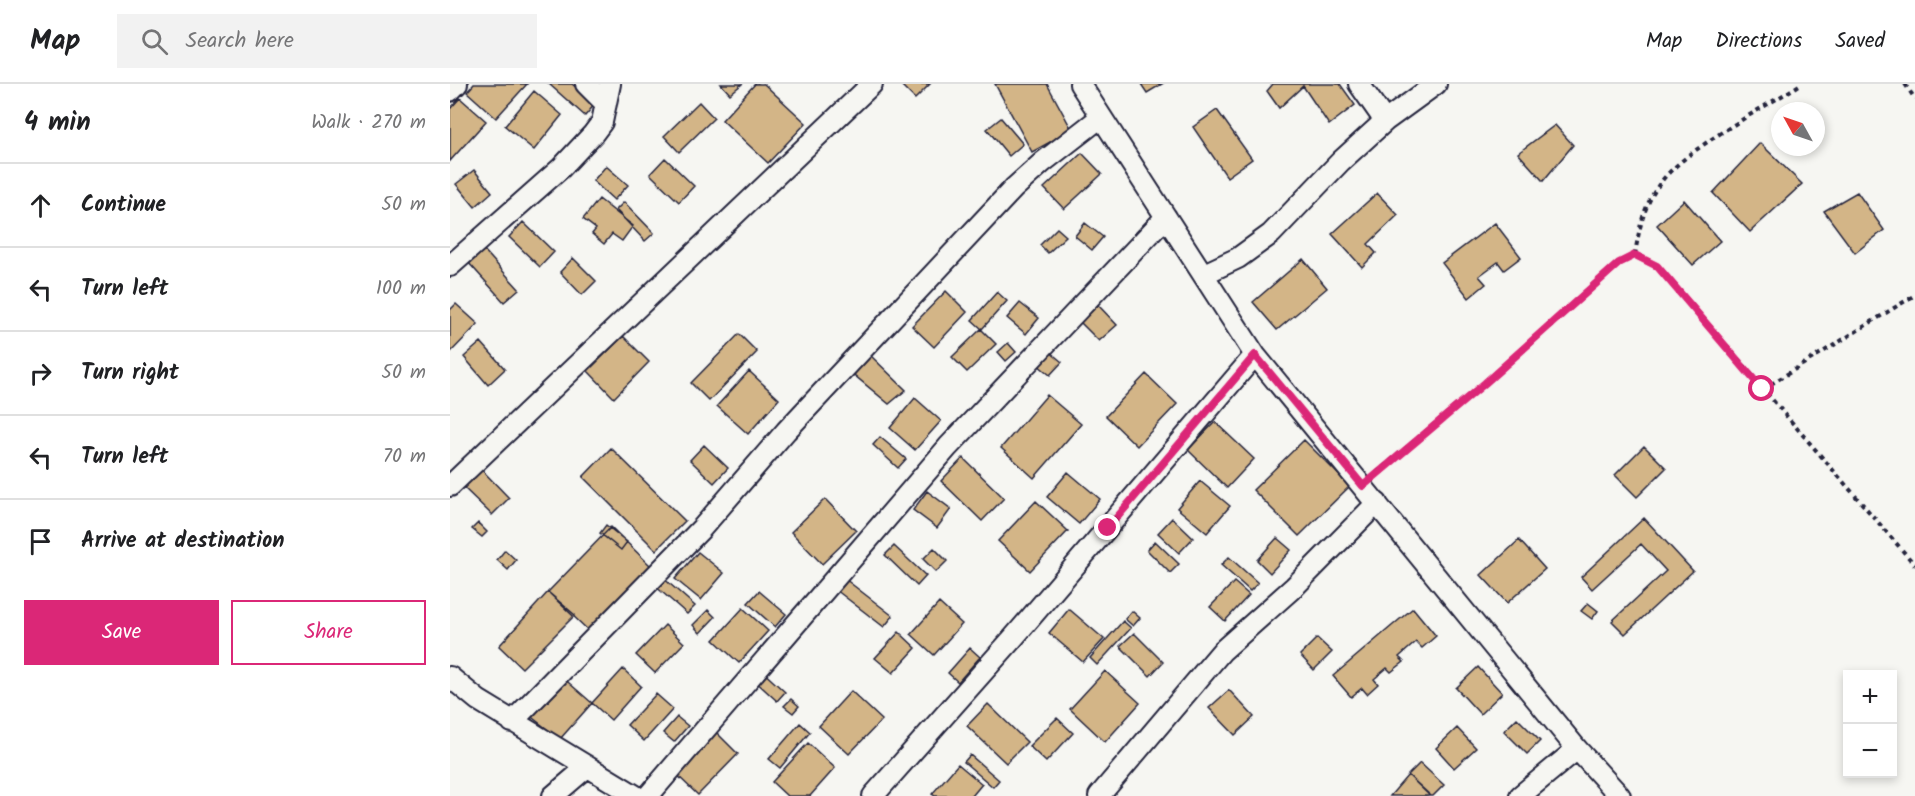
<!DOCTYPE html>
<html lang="en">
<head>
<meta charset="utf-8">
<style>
  :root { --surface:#fff; --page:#f2f2f2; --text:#202124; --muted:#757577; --line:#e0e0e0; --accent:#db2777 }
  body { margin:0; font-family:Kalam,sans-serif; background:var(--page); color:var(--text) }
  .controls { position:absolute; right:18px; bottom:18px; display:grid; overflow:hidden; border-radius:0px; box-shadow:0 3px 9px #0003 }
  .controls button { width:54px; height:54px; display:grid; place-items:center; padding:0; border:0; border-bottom:2px solid var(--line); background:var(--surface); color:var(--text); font:30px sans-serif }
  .compass { position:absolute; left:1321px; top:18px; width:54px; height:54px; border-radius:50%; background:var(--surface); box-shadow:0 3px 9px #0003; rotate:310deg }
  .stop { position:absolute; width:18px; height:18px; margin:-14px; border:4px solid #db2777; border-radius:50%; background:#fff }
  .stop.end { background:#db2777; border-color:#fff; box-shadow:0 2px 6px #0008 }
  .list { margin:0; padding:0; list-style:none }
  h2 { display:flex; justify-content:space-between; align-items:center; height:78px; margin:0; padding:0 24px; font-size:26px }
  h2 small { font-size:20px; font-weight:400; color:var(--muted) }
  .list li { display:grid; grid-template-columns:39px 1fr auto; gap:18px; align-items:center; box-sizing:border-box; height:84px; padding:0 24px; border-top:2px solid var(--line) }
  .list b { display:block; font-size:22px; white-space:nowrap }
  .list em { font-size:20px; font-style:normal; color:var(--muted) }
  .actions { display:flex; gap:12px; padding:18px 24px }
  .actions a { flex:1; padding:14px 0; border:2px solid var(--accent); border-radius:0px; text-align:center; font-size:21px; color:var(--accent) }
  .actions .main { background:var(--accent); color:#fff }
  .icon { flex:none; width:33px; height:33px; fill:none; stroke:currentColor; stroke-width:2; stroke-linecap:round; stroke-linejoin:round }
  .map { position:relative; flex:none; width:1465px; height:712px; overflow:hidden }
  header { display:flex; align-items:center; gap:36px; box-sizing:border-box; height:84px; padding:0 30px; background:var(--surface); border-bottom:2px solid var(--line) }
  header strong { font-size:28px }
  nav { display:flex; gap:33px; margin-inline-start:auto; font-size:21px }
  .search { width:420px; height:54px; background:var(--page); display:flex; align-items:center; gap:15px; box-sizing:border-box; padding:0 21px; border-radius:0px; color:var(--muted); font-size:22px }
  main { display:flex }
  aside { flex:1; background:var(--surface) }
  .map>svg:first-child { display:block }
</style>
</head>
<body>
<header>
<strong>Map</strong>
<div class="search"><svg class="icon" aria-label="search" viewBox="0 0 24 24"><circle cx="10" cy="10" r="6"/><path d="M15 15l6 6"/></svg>Search here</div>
<nav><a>Map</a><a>Directions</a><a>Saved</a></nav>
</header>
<main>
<aside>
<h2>4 min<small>Walk · 270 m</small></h2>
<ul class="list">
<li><svg class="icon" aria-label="ahead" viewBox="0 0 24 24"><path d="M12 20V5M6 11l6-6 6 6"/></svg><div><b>Continue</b></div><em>50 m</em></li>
<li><svg class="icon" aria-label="left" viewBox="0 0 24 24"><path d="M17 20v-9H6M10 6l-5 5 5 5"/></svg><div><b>Turn left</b></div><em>100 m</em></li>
<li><svg class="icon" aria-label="right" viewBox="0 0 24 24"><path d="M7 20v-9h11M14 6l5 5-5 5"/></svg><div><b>Turn right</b></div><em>50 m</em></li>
<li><svg class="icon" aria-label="left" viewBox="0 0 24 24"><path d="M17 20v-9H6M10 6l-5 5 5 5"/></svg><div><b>Turn left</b></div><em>70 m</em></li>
<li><svg class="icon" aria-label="arrive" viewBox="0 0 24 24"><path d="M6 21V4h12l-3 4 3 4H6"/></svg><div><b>Arrive at destination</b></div></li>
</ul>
<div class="actions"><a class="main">Save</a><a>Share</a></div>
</aside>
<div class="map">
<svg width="1465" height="712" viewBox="0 0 1465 712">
  <rect width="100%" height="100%" fill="#f6f6f2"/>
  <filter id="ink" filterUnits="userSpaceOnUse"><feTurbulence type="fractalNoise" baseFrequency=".0167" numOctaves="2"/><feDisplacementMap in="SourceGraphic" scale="12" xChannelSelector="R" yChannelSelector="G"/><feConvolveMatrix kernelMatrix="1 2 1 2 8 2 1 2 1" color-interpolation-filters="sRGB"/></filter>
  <g filter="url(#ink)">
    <!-- building -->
    <path fill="#d3b587" stroke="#22223b" stroke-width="1.5" d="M24,0H77L46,34L17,8Z
      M99,0H122L145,20L135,32Z
      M271,0H292L280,10Z
      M305,0H314L356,39L318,79L272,36Z
      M450,0H480L465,15Z
      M545,0H597L622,46L582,68Z
      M691,0H712L697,9Z
      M823,0H890L905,21L879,41L853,2L829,24L817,7Z
      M84,7L112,31L84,66L55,42Z
      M10,14L36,37L0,77V25Z
      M249,18L264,34L229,68L214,52Z
      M767,26L802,75L777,93L743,43Z
      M551,34L573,60L559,72L537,45Z
      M1105,41L1123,61L1093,97L1068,69Z
      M1310,59L1352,100L1300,148L1263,109Z
      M632,69L652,90L614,125L594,104Z
      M215,74L244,102L229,118L200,90Z
      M156,82L178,101L164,116L143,97Z
      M24,86L42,108L25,123L6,100Z
      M1407,108L1434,146L1405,169L1374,127Z
      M927,109L948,131L918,160L926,169L912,183L882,150Z
      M149,115L183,142L172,157L162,150L154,160L142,150L146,145L133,135Z
      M1234,116L1270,157L1243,181L1207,141Z
      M174,118L204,149L195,157L166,126Z
      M73,138L104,168L90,183L59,153Z
      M635,139L653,153L642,166L625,152Z
      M1045,139L1071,173L1054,186L1048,178L1029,192L1036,200L1019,214L992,179Z
      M607,144L616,152L598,169L590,161Z
      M33,165L69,205L54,218L18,178Z
      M123,174L146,197L132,211L110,188Z
      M853,175L877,204L827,246L803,218Z
      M496,207L517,228L484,263L462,242Z
      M547,208L557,217L532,245L522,236Z
      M570,219L589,234L576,250L557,234Z
      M6,220L28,240L0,269V226Z
      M648,221L667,241L649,257L630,238Z
      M531,245L546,260L517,288L502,273Z
      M289,250L307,268L259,317L241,299Z
      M173,252L199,278L164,314L138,287Z
      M31,258L55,285L38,301L14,273Z
      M558,259L566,268L556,277L548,268Z
      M593,262L612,278L600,291L582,276Z
      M419,270L456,306L439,320L404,291Z
      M299,287L329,315L298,350L267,322Z
      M696,290L727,320L687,362L656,332Z
      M597,311L631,340L584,394L551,364Z
      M465,314L491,337L465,366L440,344Z
      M765,338L804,375L777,404L738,366Z
      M430,353L456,375L448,384L423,361Z
      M854,356L900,402L849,452L803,406Z
      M254,361L278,384L264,399L240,376Z
      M1194,362L1216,384L1187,413L1165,391Z
      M161,364L235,437L206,466L133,393Z
      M513,374L554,414L532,437L491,397Z
      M31,385L59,414L42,431L13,403Z
      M618,388L650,415L629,440L597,413Z
      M750,397L780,422L757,449L727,424Z
      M477,407L501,425L487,444L463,426Z
      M375,415L406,447L372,480L341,448Z
      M586,417L618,447L580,487L548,457Z
      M722,434L743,454L729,469L708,449Z
      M1194,434L1243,487L1175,550L1162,537L1216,487L1191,460L1142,505L1131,493Z
      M28,439L37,448L32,453L22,445Z
      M156,441L177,458L171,466L150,449Z
      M161,443L202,483L140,548L98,508Z
      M827,454L841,466L820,489L807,476Z
      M1069,456L1095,485L1057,519L1031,491Z
      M705,457L729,480L720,489L697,466Z
      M444,462L476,492L467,502L435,471Z
      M484,464L497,477L486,488L473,475Z
      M55,466L66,476L58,486L47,476Z
      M248,468L274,489L251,516L225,495Z
      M779,473L808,499L800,507L771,481Z
      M211,492L245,522L237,530L204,501Z
      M395,495L443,532L434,543L386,506Z
      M784,498L799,511L775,537L760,523Z
      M309,507L336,530L325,543L298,519Z
      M98,508L125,531L72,584L49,562Z
      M489,519L512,540L484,571L461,550Z
      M1138,519L1148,527L1142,535L1131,527Z
      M293,524L318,547L289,579L264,556Z
      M963,524L986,552L972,564L966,558L949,573L954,578L941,588L937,584L924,595L928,600L917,610L912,604L901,613L883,592Z
      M619,525L654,555L633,578L599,549Z
      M258,526L265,533L250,549L243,541Z
      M682,527L690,534L683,542L675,535Z
      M673,537L681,544L647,581L640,574Z
      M215,541L234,559L205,589L186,571Z
      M449,548L466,564L443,589L425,574Z
      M684,549L713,578L700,592L670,562Z
      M867,554L882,568L864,586L850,571Z
      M520,564L530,573L508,598L498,589Z
      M1028,583L1052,609L1030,630L1006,604Z
      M173,585L191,602L161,636L142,619Z
      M310,585L335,608L327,617L302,594Z
      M655,587L690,619L655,658L620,625Z
      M111,592L142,619L110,655L79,631Z
      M779,606L804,633L785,651L759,624Z
      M401,607L432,636L399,670L369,642Z
      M206,610L223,625L194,657L177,641Z
      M341,615L349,622L343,629L334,622Z
      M538,620L577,658L556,679L517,642Z
      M227,633L238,642L224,658L213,649Z
      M607,634L623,649L596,678L579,662Z
      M1067,634L1090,657L1077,670L1054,647Z
      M350,639L360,648L330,684L319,675Z
      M1007,644L1026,664L1004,684L986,664Z
      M266,648L288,670L248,711L225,689Z
      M358,659L385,684L360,712H337L322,698Z
      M520,671L549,696L543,703L514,678Z
      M970,679L994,701L983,712H980L958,691Z
      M508,680L532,700L522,712H485L482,710Z
      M958,691L981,712H940Z"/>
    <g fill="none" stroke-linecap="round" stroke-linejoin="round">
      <!-- street casing -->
      <g stroke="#22223b" stroke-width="24">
        <path id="street" d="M136,0L156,20
          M630,0L805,271L1127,665L1170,712
          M909,0L935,37
          M0,7L7,0
          M0,182L111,84L143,50L152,38L160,0
          M754,190L788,174L821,150L891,77L935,37L986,0
          M0,402L422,0
          M0,593L28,616L186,712
          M62,638L252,444L336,347L564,104L593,78L651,33
          M103,712L137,683
          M198,712L498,363L716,133
          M423,712L564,553L805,271
          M649,712L772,567L844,503L927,419
          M1070,712L1127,665"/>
      </g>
      <!-- path -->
      <path stroke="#22223b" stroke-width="4" stroke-dasharray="4.5 4.5" stroke-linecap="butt" d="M1455,0L1465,15
        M1185,171C1189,144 1194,120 1211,98C1234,66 1315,23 1351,0
        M1313,305L1465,211
        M927,389L1035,299L1169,179L1185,171L1207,182L1465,481"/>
      <!-- street -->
      <use href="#street" stroke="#f6f6f2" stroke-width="20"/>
    </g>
  </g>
  <g fill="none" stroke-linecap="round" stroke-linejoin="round" filter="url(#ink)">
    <!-- route -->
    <path stroke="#db2777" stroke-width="8" d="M658,444L805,271L913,402L1035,299L1169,179L1185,171L1207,182L1312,305"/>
  </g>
</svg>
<div class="controls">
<button>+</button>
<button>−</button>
</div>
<svg class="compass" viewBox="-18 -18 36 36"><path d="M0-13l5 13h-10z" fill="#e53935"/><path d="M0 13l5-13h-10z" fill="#757577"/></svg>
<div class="stop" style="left:1312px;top:305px"></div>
<div class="stop end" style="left:658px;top:444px"></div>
</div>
</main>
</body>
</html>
